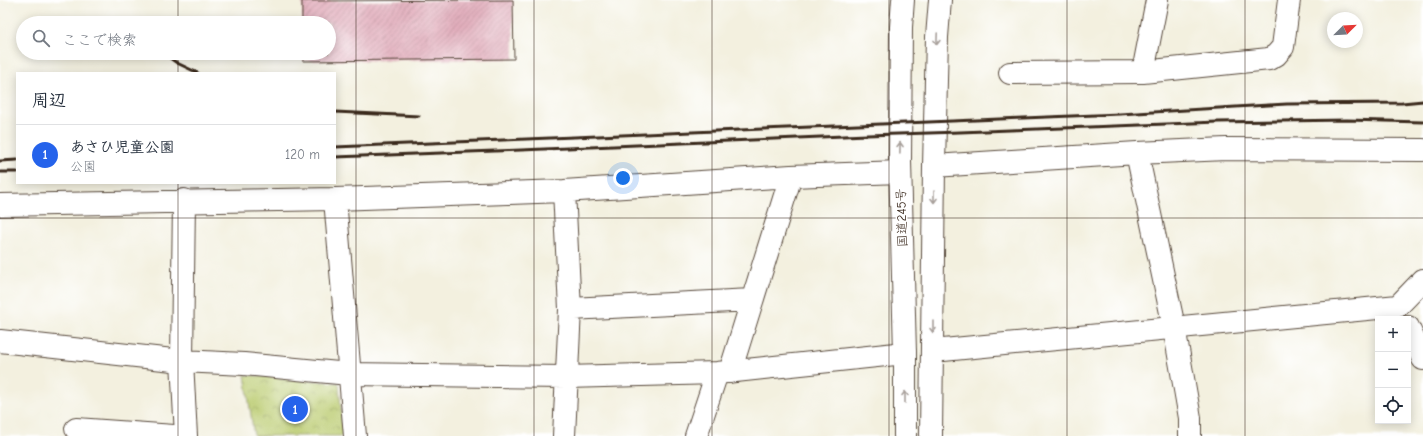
<!DOCTYPE html>
<html lang="ja">
<head>
<meta charset="utf-8">
<style>
  :root { --surface:#fff; --page:#f6f6f7; --text:#1f2937; --muted:#747a83; --line:#e0e1e3; --accent:#2563eb }
  body { margin:0; font-family:"Comic Neue","Klee One",sans-serif; background:var(--page); color:var(--text) }
  .controls { position:absolute; right:12px; bottom:12px; display:grid; overflow:hidden; border-radius:0px; box-shadow:0 2px 10px #0003 }
  .controls button { width:36px; height:36px; display:grid; place-items:center; padding:0; border:0; border-bottom:1px solid var(--line); background:var(--surface); color:var(--text); font:20px sans-serif }
  .compass { position:absolute; left:1327px; top:12px; width:36px; height:36px; border-radius:50%; background:var(--surface); box-shadow:0 2px 10px #0003; rotate:66deg }
  .you { position:absolute; left:623px; top:178px; width:14px; height:14px; margin:-10px; border:3px solid #fff; border-radius:50%; background:#1a73e8; box-shadow:0 0 0 6px #1a73e833 }
  .badge { display:grid; place-items:center; width:26px; height:26px; border-radius:50%; background:var(--accent); color:#fff; font-size:13px; font-weight:700 }
  .pin { position:absolute; translate:-50% -50%; border:2px solid #fff; box-shadow:0 1px 4px #0006 }
  .list { margin:0; padding:0; list-style:none }
  h2 { display:flex; justify-content:space-between; align-items:center; height:52px; margin:0; padding:0 16px; font-size:17px }
  h2 small { font-size:13px; font-weight:400; color:var(--muted) }
  .list li { display:grid; grid-template-columns:26px 1fr auto; gap:12px; align-items:center; box-sizing:border-box; height:60px; padding:0 16px; border-top:1px solid var(--line) }
  .list b { display:block; font-size:15px; white-space:nowrap }
  .list p { margin:0; font-size:13px; white-space:nowrap; color:var(--muted) }
  .list em { font-size:13px; font-style:normal; color:var(--muted) }
  .icon { flex:none; width:22px; height:22px; fill:none; stroke:currentColor; stroke-width:2; stroke-linecap:round; stroke-linejoin:round }
  .map { position:relative; flex:none; width:1423px; height:436px; overflow:hidden }
  .search { position:absolute; background:var(--surface); box-shadow:0 2px 10px #0003; left:16px; top:16px; width:320px; height:44px; display:flex; align-items:center; gap:10px; box-sizing:border-box; padding:0 14px; border-radius:22px; color:var(--muted); font-size:15px }
  .panel { position:absolute; background:var(--surface); box-shadow:0 2px 10px #0003; left:16px; top:72px; width:320px; height:112px; border-radius:0px }
  .map>svg:first-child { display:block }
</style>
</head>
<body>
<div class="map">
<svg width="1423" height="436" viewBox="0 0 1423 436">
  <defs>
    <pattern id="park-crowns" width="20" height="18" patternUnits="userSpaceOnUse"><rect width="20" height="18" fill="#b9ca6d"/><path d="M2 6a3 3 0 1 1 6 0M12 15a3 3 0 1 1 6 0" fill="none" stroke="#98a459"/></pattern>
    <pattern id="building-hatch" width="6" height="6" patternUnits="userSpaceOnUse"><rect width="6" height="6" fill="#e2adbc"/><path d="M-1 1l2-2M0 6l6-6M5 7l2-2" fill="none" stroke="#b88d98"/></pattern>
  </defs>
  <rect width="100%" height="100%" fill="#fff"/>
  <filter id="ink" filterUnits="userSpaceOnUse"><feTurbulence type="fractalNoise" baseFrequency=".025" numOctaves="2"/><feDisplacementMap in="SourceGraphic" scale="8" xChannelSelector="R" yChannelSelector="G"/><feConvolveMatrix kernelMatrix="1 2 1 2 8 2 1 2 1" color-interpolation-filters="sRGB"/></filter>
  <filter id="wash" filterUnits="userSpaceOnUse"><feTurbulence type="fractalNoise" baseFrequency=".012" numOctaves="4" result="noise"/><feDisplacementMap in="SourceGraphic" scale="16" xChannelSelector="R" yChannelSelector="G"/><feGaussianBlur stdDeviation="0.9" result="paint"/><feColorMatrix in="noise" values="0 0 0 0 0 0 0 0 0 0 0 0 0 0 0 0 0 1.4 0 .05"/><feComposite in="paint" operator="in"/></filter>
  <g filter="url(#wash)">
    <rect width="100%" height="100%" fill="#f3f0df"/>
    <!-- park -->
    <path fill="url(#park-crowns)" stroke="#7a7a46" d="M245,375L339,383L343,436H254Z"/>
    <g id="blocks">
      <!-- building -->
      <path fill="url(#building-hatch)" d="M513,0L514,59L303,61V53H329V23H302V1Z"/>
    </g>
  </g>
  <g filter="url(#ink)">
    <use href="#blocks" fill-opacity="0" stroke="#57483b" stroke-width="1"/>
    <g fill="none" stroke-linecap="round" stroke-linejoin="round">
      <!-- minor casing -->
      <g stroke="#57483b" stroke-width="24">
        <path id="minor" d="M1143,72L1157,0
          M1010,73L1143,72L1269,59L1276,55L1283,47L1289,0
          M1137,153L1174,327L1190,418V436
          M934,166L1137,153L1226,149L1423,150
          M564,191L570,309L564,436
          M335,199L355,436
          M184,200L182,361L186,436
          M0,205L335,199L564,191L791,176L900,172
          M570,309L752,300
          M1408,327L1423,359
          M0,341L182,361L244,364L349,374L566,377L717,373L905,353
          M933,351L1398,306L1423,280
          M730,372L791,176
          M76,429L174,436
          M696,436L717,373"/>
      </g>
      <!-- highway casing -->
      <g stroke="#57483b" stroke-width="24">
        <path id="highway" d="M903,0L901,27L900,161L905,353V436
          M931,436L934,166L937,37L940,0"/>
      </g>
      <!-- minor -->
      <use href="#minor" stroke="#fff" stroke-width="22"/>
      <!-- highway -->
      <use href="#highway" stroke="#fff" stroke-width="22"/>
      <!-- rail -->
      <path stroke="#3b2a1e" stroke-width="3" d="M163,53L177,63L198,73
        M335,112L419,116
        M335,147L1120,114L1287,104L1402,103L1423,101
        M335,157L521,150L867,135L960,132L1218,122L1347,120L1423,122
        M0,161L17,160
        M0,172H17"/>
    </g>
    <!-- one-way arrows -->
    <defs><path id="oneway-shaft" d="M-6 0H5M1.5-3L5.5 0L1.5 3" fill="none" stroke-width="1.6" stroke-linecap="round" stroke-linejoin="round"/></defs>
    <g stroke="#a79f9a">
      <use href="#oneway-shaft" transform="translate(937 39) rotate(92)"/>
      <use href="#oneway-shaft" transform="translate(900 148) rotate(-89)"/>
      <use href="#oneway-shaft" transform="translate(934 197) rotate(90)"/>
      <use href="#oneway-shaft" transform="translate(933 327) rotate(90)"/>
      <use href="#oneway-shaft" transform="translate(905 397) rotate(-90)"/>
    </g>
  </g>
  <!-- grid -->
  <path fill="none" stroke="#3b2a1e" stroke-width="1" stroke-opacity="0.55" d="M178,0V23M356,0V436M534,0V436M712,0V436M889,0V436M1067,0V436M1245,0V436M178,53V73M178,183V436M0,218H1423"/>
  <g text-anchor="middle" stroke-width="3" stroke-linejoin="round" paint-order="stroke">
    <!-- street labels -->
    <g font-size="13" fill="#3b2a1e" stroke="#fff">
      <text transform="translate(901 218) rotate(-92)" y="5">国道245号</text>
    </g>
  </g>
</svg>
<div class="controls">
<button>+</button>
<button>−</button>
<button><svg class="icon" aria-label="locate" viewBox="0 0 24 24"><circle cx="12" cy="12" r="6"/><path d="M12 2v4M12 18v4M2 12h4M18 12h4"/></svg></button>
</div>
<svg class="compass" viewBox="-18 -18 36 36"><path d="M0-13l5 13h-10z" fill="#e53935"/><path d="M0 13l5-13h-10z" fill="#747a83"/></svg>
<div class="you"></div>
<div class="pin badge" style="left:295px;top:409px">1</div>
<div class="search"><svg class="icon" aria-label="search" viewBox="0 0 24 24"><circle cx="10" cy="10" r="6"/><path d="M15 15l6 6"/></svg>ここで検索</div>
<section class="panel">
<h2>周辺<small></small></h2>
<ul class="list">
<li><span class="badge">1</span><div><b>あさひ児童公園</b><p>公園</p></div><em>120 m</em></li>
</ul>
</section>
</div>
</body>
</html>
